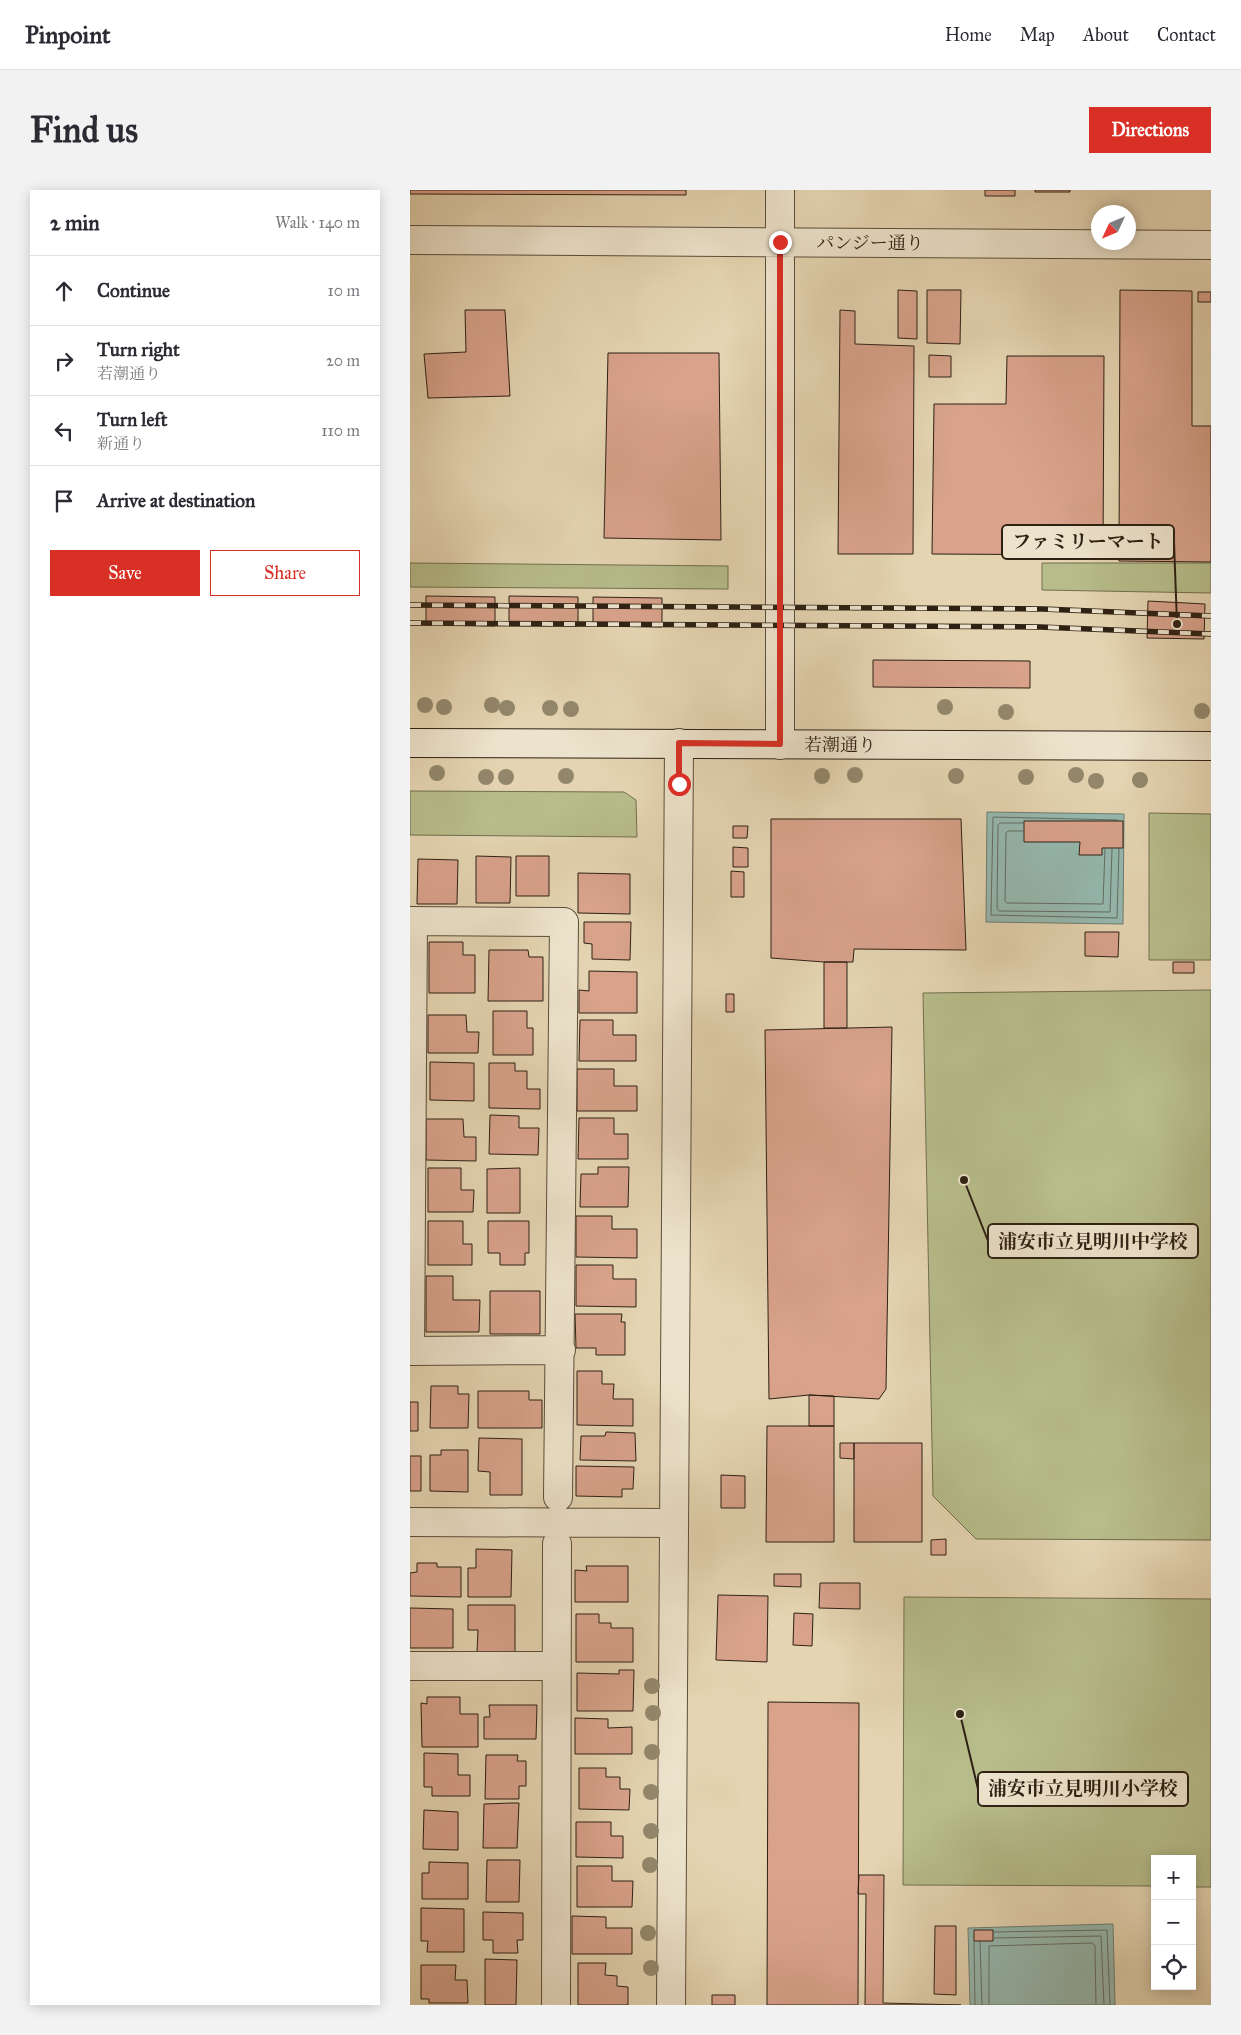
<!DOCTYPE html>
<html lang="en">
<head>
<meta charset="utf-8">
<style>
  :root { --surface:#fff; --page:#f2f2f3; --text:#2b2b33; --muted:#7c7c81; --line:#e1e1e2; --accent:#d93025 }
  body { margin:0; font-family:"IM FELL Great Primer","Noto Serif JP",serif; background:var(--page); color:var(--text) }
  .controls { position:absolute; right:15px; bottom:15px; display:grid; overflow:hidden; border-radius:0px; box-shadow:0 2px 12px #0003 }
  .controls button { width:45px; height:45px; display:grid; place-items:center; padding:0; border:0; border-bottom:1px solid var(--line); background:var(--surface); color:var(--text); font:25px sans-serif }
  .compass { position:absolute; left:681px; top:15px; width:45px; height:45px; border-radius:50%; background:var(--surface); box-shadow:0 2px 12px #0003; rotate:226deg }
  .stop { position:absolute; width:15px; height:15px; margin:-11px; border:4px solid #d93025; border-radius:50%; background:#fff }
  .stop.end { background:#d93025; border-color:#fff; box-shadow:0 1px 5px #0008 }
  .list { margin:0; padding:0; list-style:none }
  h2 { display:flex; justify-content:space-between; align-items:center; height:65px; margin:0; padding:0 20px; font-size:21px }
  h2 small { font-size:16px; font-weight:400; color:var(--muted) }
  .list li { display:grid; grid-template-columns:32px 1fr auto; gap:15px; align-items:center; box-sizing:border-box; height:70px; padding:0 20px; border-top:1px solid var(--line) }
  .list b { display:block; font-size:19px; white-space:nowrap }
  .list p { margin:0; font-size:16px; white-space:nowrap; color:var(--muted) }
  .list em { font-size:16px; font-style:normal; color:var(--muted) }
  .actions { display:flex; gap:10px; padding:15px 20px }
  .actions a { flex:1; padding:11px 0; border:1px solid var(--accent); border-radius:0px; text-align:center; font-size:18px; color:var(--accent) }
  .actions .main { background:var(--accent); color:#fff }
  .icon { flex:none; width:28px; height:28px; fill:none; stroke:currentColor; stroke-width:2; stroke-linecap:round; stroke-linejoin:round }
  .map { position:relative; flex:none; width:801px; height:1815px; overflow:hidden; border-radius:0px }
  header { display:flex; align-items:center; gap:30px; box-sizing:border-box; height:70px; padding:0 25px; background:var(--surface); border-bottom:1px solid var(--line) }
  header strong { font-size:24px }
  nav { display:flex; gap:28px; margin-inline-start:auto; font-size:18px }
  .intro { display:flex; align-items:center; justify-content:space-between; box-sizing:border-box; height:120px; padding:0 30px }
  h1 { margin:0; font-size:35px }
  .button { padding:12px 22px; border-radius:0px; background:var(--accent); color:#fff; font-size:18px; font-weight:700 }
  main { display:flex; gap:30px; padding:0 30px }
  aside { flex:1; background:var(--surface); border-radius:0px; box-shadow:0 2px 12px #0003 }
  .map>svg:first-child { display:block }
</style>
</head>
<body>
<header>
<strong>Pinpoint</strong>
<nav><a>Home</a><a>Map</a><a>About</a><a>Contact</a></nav>
</header>
<div class="intro"><h1>Find us</h1><a class="button">Directions</a></div>
<main>
<aside>
<h2>2 min<small>Walk · 140 m</small></h2>
<ul class="list">
<li><svg class="icon" aria-label="ahead" viewBox="0 0 24 24"><path d="M12 20V5M6 11l6-6 6 6"/></svg><div><b>Continue</b></div><em>10 m</em></li>
<li><svg class="icon" aria-label="right" viewBox="0 0 24 24"><path d="M7 20v-9h11M14 6l5 5-5 5"/></svg><div><b>Turn right</b><p>若潮通り</p></div><em>20 m</em></li>
<li><svg class="icon" aria-label="left" viewBox="0 0 24 24"><path d="M17 20v-9H6M10 6l-5 5 5 5"/></svg><div><b>Turn left</b><p>新通り</p></div><em>110 m</em></li>
<li><svg class="icon" aria-label="arrive" viewBox="0 0 24 24"><path d="M6 21V4h12l-3 4 3 4H6"/></svg><div><b>Arrive at destination</b></div></li>
</ul>
<div class="actions"><a class="main">Save</a><a>Share</a></div>
</aside>
<div class="map">
<svg width="801" height="1815" viewBox="0 0 801 1815">
  <rect width="100%" height="100%" fill="#e4d4b1"/>
  <filter id="stains"><feTurbulence type="fractalNoise" baseFrequency=".004" numOctaves="4"/><feColorMatrix values="0 0 0 0 .2 0 0 0 0 .09 0 0 0 0 .02 0 0 0 .5 -.17"/></filter>
  <radialGradient id="worn" r=".72"><stop offset=".6" stop-color="#630" stop-opacity="0"/><stop offset="1" stop-color="#630" stop-opacity=".3"/></radialGradient>
  <!-- green -->
  <path fill="#b6bc8a" stroke="#726e4f" d="M0,373L318,376V399L0,397Z
    M632,373H801V403L632,400Z
    M0,601L214,602L226,610L227,647L0,645Z
    M739,623L801,624V770H739Z
    M801,800V1350L566,1349L523,1306L513,803Z
    M494,1407L801,1409V1697H782V1669H745V1696L493,1695Z"/>
  <!-- water -->
  <path fill="#95b8af" stroke="#6c7c71" d="M577,622L714,624L713,734L576,732Z
    M703,1734L705,1815H560L558,1738Z"/>
  <g fill="none" stroke-linecap="round" stroke-linejoin="round">
    <!-- shore -->
    <path stroke="#626c62" stroke-width="1" d="M708,630L583,627L581,725L707,728L709,659
      M613,633H590L588,635L587,718L589,721L700,722L702,659
      M613,641H598L596,643L595,711L597,713L693,714L695,659
      M584,1742L697,1740L700,1815
      M584,1748L691,1746L694,1815
      M564,1752L565,1815
      M570,1752L572,1815
      M579,1815V1756L682,1753L685,1756L686,1815"/>
  </g>
  <!-- building -->
  <path fill="#d8a28b" stroke="#2e2114" d="M0,0H276V5L0,4Z
    M575,0H605V6H575Z
    M625,0H660V2H625Z
    M488,100L507,101V149L488,148Z
    M517,100H551L550,154L517,153Z
    M710,100L782,101V236H801V372L709,371Z
    M788,102H801V112H788Z
    M55,120H95L100,206L18,208L14,164L56,162Z
    M430,120L445,121V154L504,156L503,364H428Z
    M198,163H309L311,350L194,348Z
    M519,165L541,166V187H519Z
    M597,166H694L693,365L522,364L524,214H596Z
    M16,406L85,407V436L16,435Z
    M99,406L168,407V436H99Z
    M183,407L252,408V437L183,436Z
    M738,411L795,414L794,449L737,448Z
    M463,470L620,471V498L463,497Z
    M361,629H551L556,760L444,759L443,772H414L361,768Z
    M614,631H713V658H692V665H669L670,652H614Z
    M323,636H338L337,648H323Z
    M323,657L338,658V677H323Z
    M66,666L101,667L100,713H66Z
    M106,666H139V706H106Z
    M8,669L48,670L47,714H7Z
    M321,681L334,682V707H321Z
    M168,683L220,684V724L168,723Z
    M174,732H221L220,770L182,769V754L174,753Z
    M675,742H709L708,767L675,766Z
    M19,752H53V765H65V803H19Z
    M79,760H118L119,767H133V811H78Z
    M414,772H437V838H414Z
    M763,772H784V783H763Z
    M179,781L227,782V823H169V800L179,801Z
    M316,804H324V822H316Z
    M83,821H117V838H123V865H83Z
    M18,825H56L57,842H69L68,863H18Z
    M170,830H203V845H226V871H169Z
    M482,837L476,1199L469,1209L399,1205L359,1209L355,840Z
    M20,872L64,873V911L20,910Z
    M79,873H105V881H117V899H130V919L79,918Z
    M167,879H204V896H227V921H167Z
    M80,925L109,926V938H129L128,965L79,964Z
    M169,928H204V944H218V969H168Z
    M16,929H53L54,947H66V971L16,970Z
    M188,977H219L218,1017H170L171,984H188Z
    M18,978H51V1000H64L63,1022H18Z
    M110,978V1023H77V979Z
    M166,1026H202V1039H227V1068L166,1067Z
    M18,1031H53V1054H62V1075H18Z
    M78,1031H119V1063H115V1075H90V1063H78Z
    M166,1075H203V1089H226V1117L166,1116Z
    M16,1086H43V1110H70L69,1142H16Z
    M80,1101H130V1144H80Z
    M165,1124H212L211,1132H215V1165H186V1158H166Z
    M167,1181H192V1194H204L203,1209H223V1236L167,1235Z
    M21,1196H48V1204H59L58,1238H20Z
    M68,1201H119V1210H132V1238H68Z
    M399,1205L424,1206V1236H399Z
    M0,1212H8V1241H0Z
    M357,1236H424V1352H356Z
    M196,1242L225,1243L226,1271L170,1270L171,1246H195Z
    M69,1248L112,1249V1305H80V1282L68,1281Z
    M430,1253H444V1269L430,1268Z
    M444,1253H512V1352H444Z
    M31,1260H58V1302L20,1301V1265H31Z
    M0,1266H11V1301H0Z
    M166,1276L224,1277L223,1299H212V1307L166,1306Z
    M311,1285L335,1286V1318H311Z
    M536,1349V1365H521V1350Z
    M66,1359L102,1360L101,1407H58V1378H66Z
    M7,1373H27V1377H51V1407L0,1406V1383L7,1382Z
    M176,1376H218V1412H165V1380L177,1381Z
    M364,1384H391V1397L364,1396Z
    M410,1393H450V1419L409,1418Z
    M308,1405L358,1406L357,1472L306,1470Z
    M58,1415H105V1462H67L68,1440H58Z
    M0,1418L43,1419V1458H0Z
    M384,1423L403,1424L402,1456L383,1455Z
    M166,1424H189V1433H201V1438H223V1472H166Z
    M209,1480H224L223,1521H167V1483L209,1484Z
    M17,1507H50V1524H68V1557H12L11,1513L17,1514Z
    M358,1512L449,1513L448,1815H357Z
    M79,1515H127L126,1549H74V1527H80Z
    M165,1528L198,1529V1538L222,1537V1564H165Z
    M14,1563L48,1564V1585H60V1606H22V1597H14Z
    M76,1565H108L107,1571H116V1596H109V1609H75Z
    M169,1578H196V1587H210V1599H220L219,1620L169,1619Z
    M101,1613H109L107,1658H73L74,1614Z
    M14,1620L48,1622V1660L13,1659Z
    M166,1632H201V1646H213V1668L166,1667Z
    M77,1670H110L109,1712H76Z
    M19,1672L58,1673V1709H12V1683H19Z
    M167,1676H202V1691H223L222,1717H167Z
    M449,1685H474L473,1813L551,1815H455L456,1704H448Z
    M11,1718L54,1719V1762H17L18,1751H11Z
    M73,1722L113,1723V1750H107L108,1763H83V1750H73Z
    M162,1726L196,1727V1738H222V1764H162Z
    M525,1736H546V1805L524,1804Z
    M564,1740H583V1751H564Z
    M75,1769L107,1770L106,1815H75Z
    M168,1773H196L195,1785L207,1786V1796L218,1797V1815H168Z
    M11,1775H46L45,1790H57L58,1813H19V1809H11Z
    M302,1805H325V1815H302Z"/>
  <g fill="none" stroke-linecap="round" stroke-linejoin="round">
    <!-- minor casing -->
    <g stroke="#5c4e3b" stroke-width="30">
      <path id="minor" d="M0,731L154,732L148,1307
        M0,1161L3,731
        M0,1161L151,1160
        M0,1332L264,1333
        M0,1476H146
        M146,1815L147,1354"/>
    </g>
    <!-- tertiary casing -->
    <g stroke="#5c4e3b" stroke-width="30">
      <path id="tertiary" d="M0,50L801,55
        M370,555V0
        M261,1815L269,553"/>
    </g>
    <!-- secondary casing -->
    <g stroke="#2e2114" stroke-width="30">
      <path id="secondary" d="M0,553L801,556"/>
    </g>
    <!-- minor -->
    <use href="#minor" stroke="#ede3cc" stroke-width="28"/>
    <!-- tertiary -->
    <use href="#tertiary" stroke="#ede3cc" stroke-width="28"/>
    <!-- secondary -->
    <use href="#secondary" stroke="#ede3cc" stroke-width="28"/>
    <!-- rail casing -->
    <g stroke="#2e2114" stroke-width="5.5">
      <path id="rail" d="M0,415L633,419L801,426
        M0,433L630,437L801,444"/>
    </g>
    <!-- rail -->
    <use href="#rail" stroke="#ede3cc" stroke-width="4" stroke-dasharray="11" stroke-linecap="butt"/>
  </g>
  <!-- trees -->
  <g fill="#93876b">
    <circle cx="15" cy="515" r="8"/>
    <circle cx="82" cy="515" r="8"/>
    <circle cx="34" cy="517" r="8"/>
    <circle cx="535" cy="517" r="8"/>
    <circle cx="97" cy="518" r="8"/>
    <circle cx="140" cy="518" r="8"/>
    <circle cx="161" cy="519" r="8"/>
    <circle cx="792" cy="521" r="8"/>
    <circle cx="596" cy="522" r="8"/>
    <circle cx="27" cy="583" r="8"/>
    <circle cx="445" cy="585" r="8"/>
    <circle cx="666" cy="585" r="8"/>
    <circle cx="156" cy="586" r="8"/>
    <circle cx="412" cy="586" r="8"/>
    <circle cx="546" cy="586" r="8"/>
    <circle cx="76" cy="587" r="8"/>
    <circle cx="96" cy="587" r="8"/>
    <circle cx="616" cy="587" r="8"/>
    <circle cx="730" cy="590" r="8"/>
    <circle cx="686" cy="591" r="8"/>
    <circle cx="242" cy="1496" r="8"/>
    <circle cx="243" cy="1523" r="8"/>
    <circle cx="242" cy="1562" r="8"/>
    <circle cx="241" cy="1602" r="8"/>
    <circle cx="241" cy="1641" r="8"/>
    <circle cx="240" cy="1675" r="8"/>
    <circle cx="238" cy="1743" r="8"/>
    <circle cx="241" cy="1778" r="8"/>
  </g>
  <g fill="none" stroke-linecap="round" stroke-linejoin="round">
    <!-- route -->
    <path stroke="#d93025" stroke-width="6" d="M269,594V553L370,554V52"/>
  </g>
  <g text-anchor="middle" stroke-width="4" stroke-linejoin="round" paint-order="stroke">
    <!-- street labels -->
    <g font-size="18" fill="#2e2114" stroke="#ede3cc">
      <text x="460" y="59">パンジー通り</text>
      <text x="430" y="561">若潮通り</text>
    </g>
  </g>
  <!-- callouts -->
  <path fill="none" stroke="#2e2114" stroke-width="2" d="M767 434L764 352M554 990L578 1051M550 1524L568 1599"/>
  <g fill="#2e2114" stroke="#ede3cc" stroke-width="2">
    <circle cx="767" cy="434" r="5"/>
    <circle cx="554" cy="990" r="5"/>
    <circle cx="550" cy="1524" r="5"/>
  </g>
  <g fill="#ede3cc" stroke="#2e2114" stroke-width="2">
    <rect x="592" y="335" width="172" height="34" rx="5"/>
    <rect x="578" y="1034" width="210" height="34" rx="5"/>
    <rect x="568" y="1582" width="210" height="34" rx="5"/>
  </g>
  <g font-size="19" text-anchor="middle" font-weight="bold" fill="#2e2114">
    <text x="678" y="358">ファミリーマート</text>
    <text x="683" y="1058">浦安市立見明川中学校</text>
    <text x="673" y="1605">浦安市立見明川小学校</text>
  </g>
  <rect width="100%" height="100%" filter="url(#stains)"/>
  <rect width="100%" height="100%" fill="url(#worn)"/>
</svg>
<div class="controls">
<button>+</button>
<button>−</button>
<button><svg class="icon" aria-label="locate" viewBox="0 0 24 24"><circle cx="12" cy="12" r="6"/><path d="M12 2v4M12 18v4M2 12h4M18 12h4"/></svg></button>
</div>
<svg class="compass" viewBox="-18 -18 36 36"><path d="M0-13l5 13h-10z" fill="#e53935"/><path d="M0 13l5-13h-10z" fill="#7c7c81"/></svg>
<div class="stop" style="left:269px;top:594px"></div>
<div class="stop end" style="left:370px;top:52px"></div>
</div>
</main>
</body>
</html>
